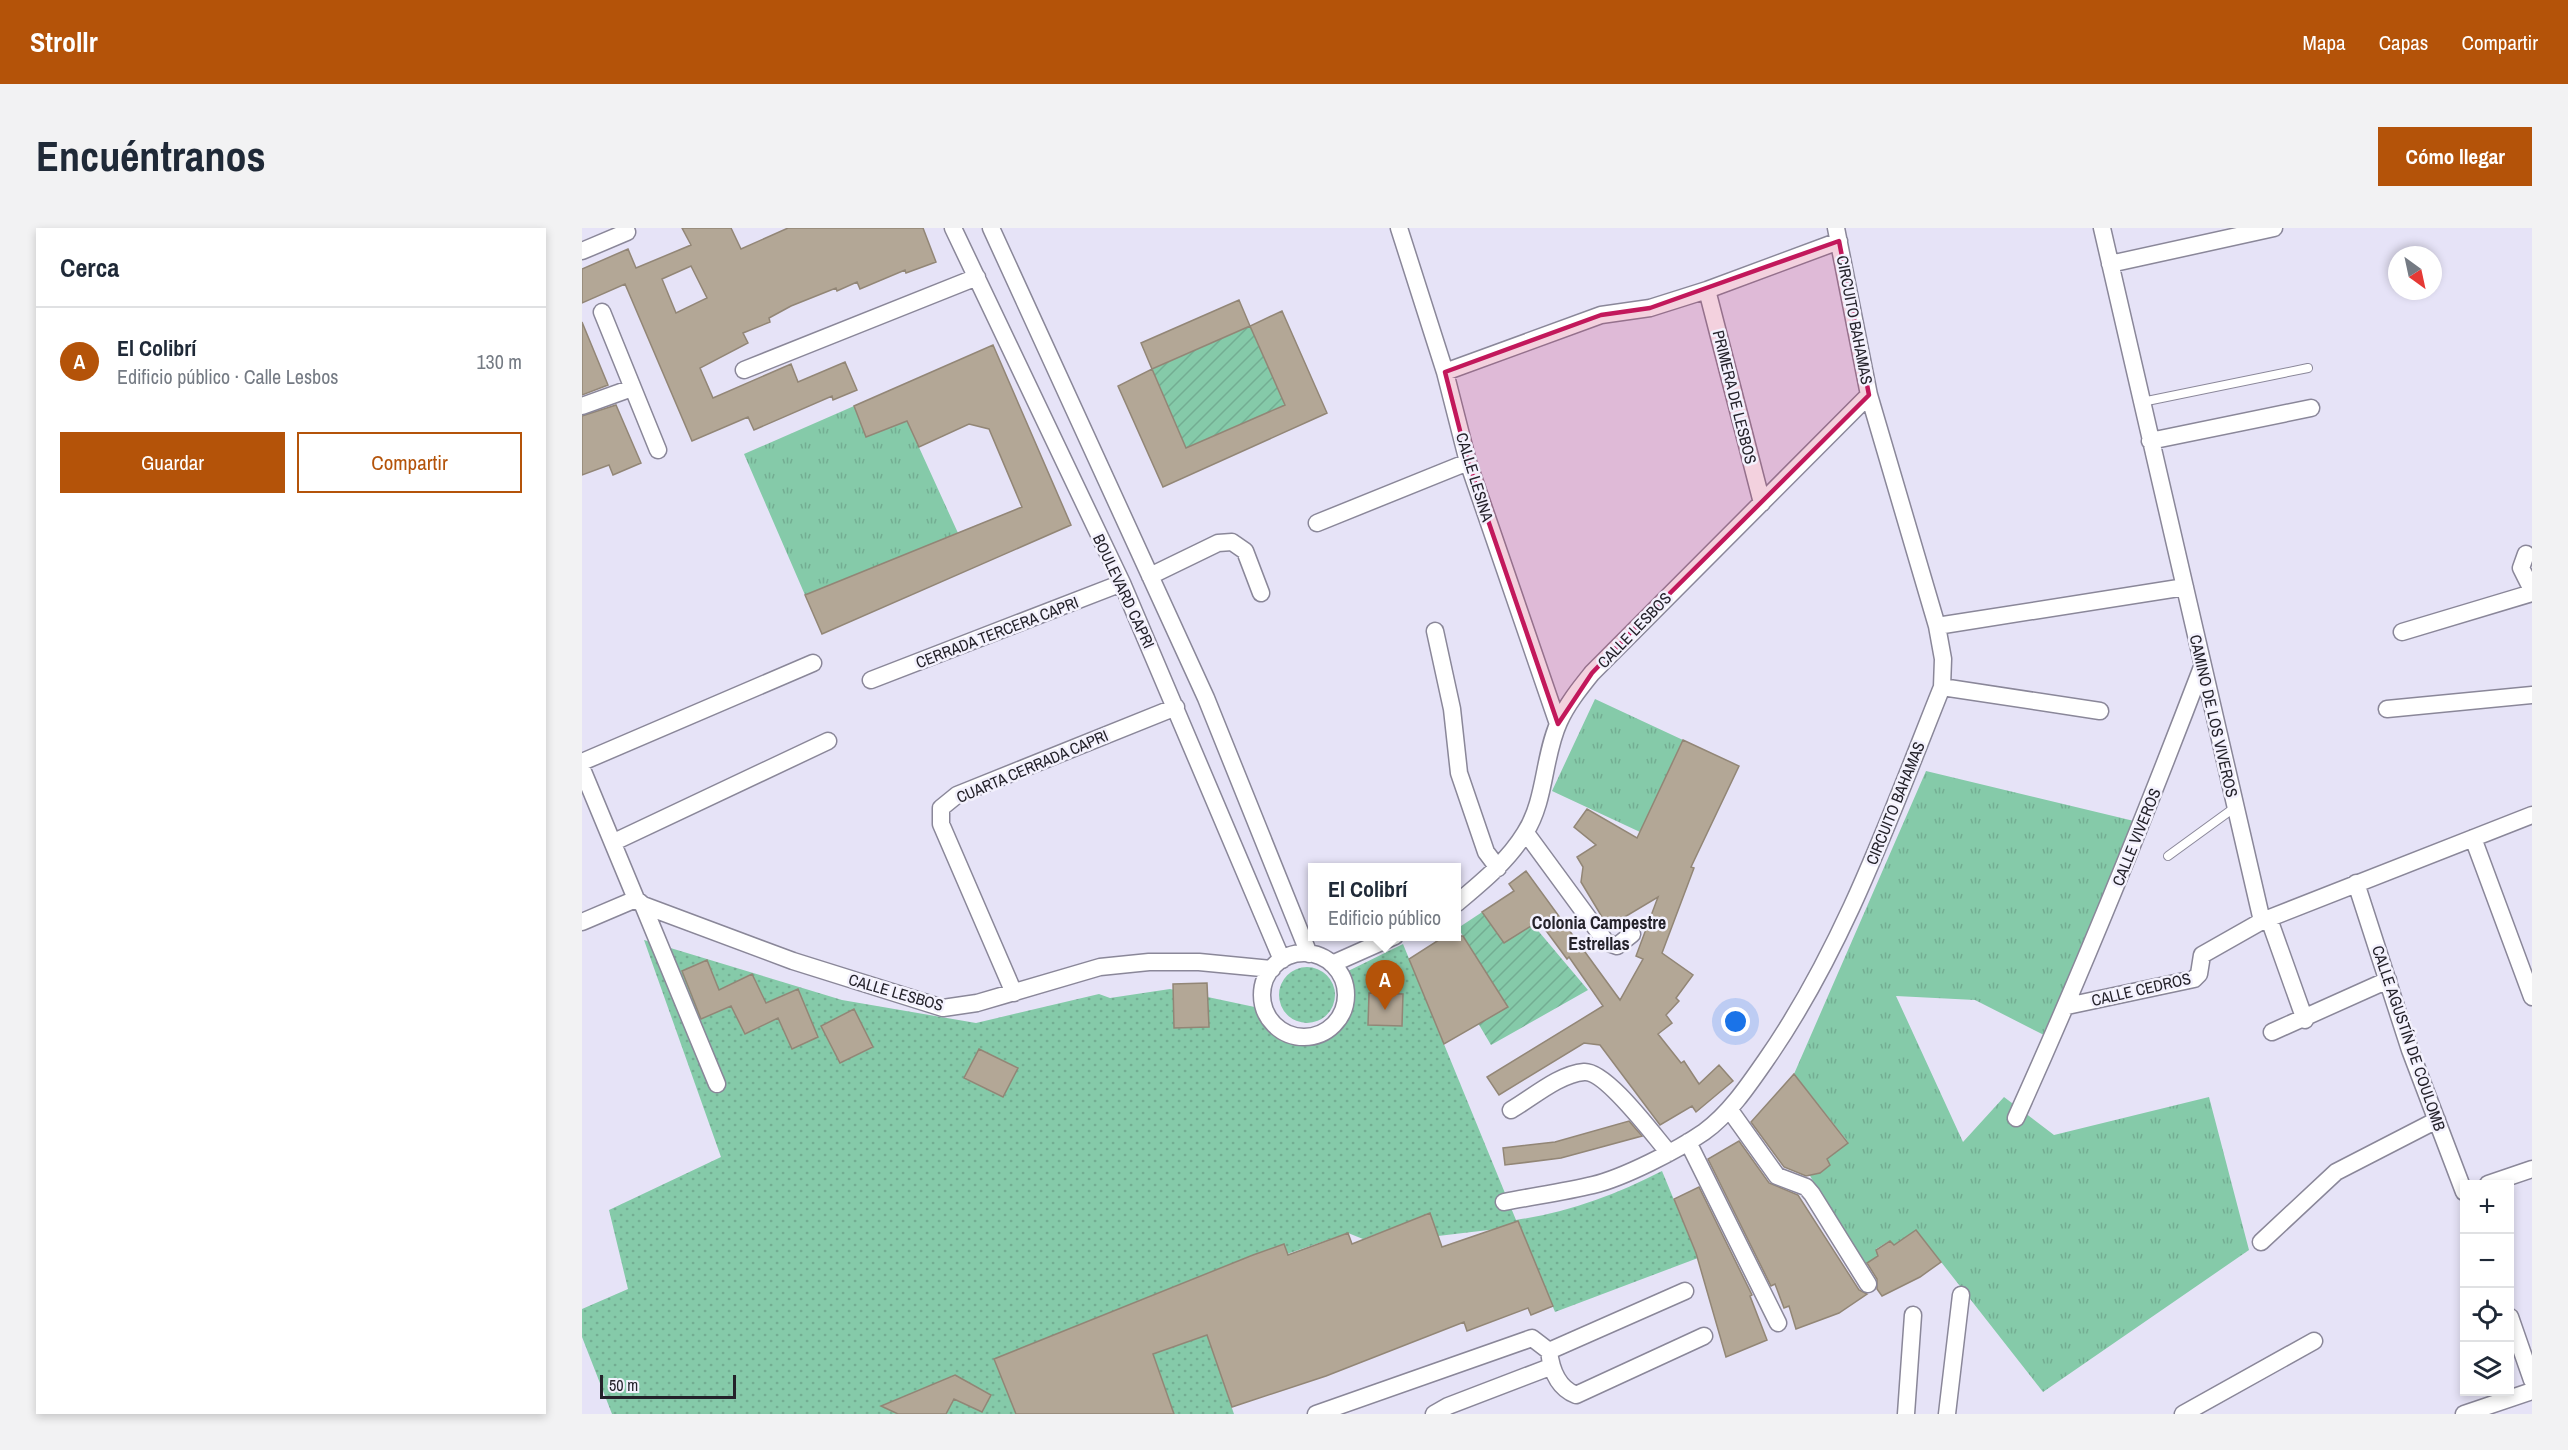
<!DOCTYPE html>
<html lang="es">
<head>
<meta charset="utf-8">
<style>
  :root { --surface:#fff; --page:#f2f2f3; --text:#1f2937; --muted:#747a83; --line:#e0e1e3; --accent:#b45309 }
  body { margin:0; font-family:"Archivo Narrow",sans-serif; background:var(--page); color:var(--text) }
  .controls { position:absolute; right:18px; bottom:18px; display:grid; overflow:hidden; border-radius:0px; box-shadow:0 3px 9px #0003 }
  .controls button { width:54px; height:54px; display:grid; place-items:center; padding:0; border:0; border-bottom:2px solid var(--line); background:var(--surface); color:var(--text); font:30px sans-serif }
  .compass { position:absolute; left:1806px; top:18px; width:54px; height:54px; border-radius:50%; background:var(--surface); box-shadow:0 3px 9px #0003; rotate:147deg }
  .scale { position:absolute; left:18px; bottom:15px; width:136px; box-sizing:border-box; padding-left:6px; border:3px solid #24222a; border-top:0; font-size:16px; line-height:21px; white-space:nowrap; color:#24222a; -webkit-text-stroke:4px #f3f1fd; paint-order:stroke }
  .you { position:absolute; left:1154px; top:794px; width:21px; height:21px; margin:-15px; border:4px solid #fff; border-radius:50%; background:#1a73e8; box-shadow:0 0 0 9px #1a73e833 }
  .badge { display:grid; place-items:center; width:39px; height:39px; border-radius:50%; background:var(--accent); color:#fff; font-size:20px; font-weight:700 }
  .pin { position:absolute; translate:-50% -50px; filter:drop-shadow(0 2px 3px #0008) }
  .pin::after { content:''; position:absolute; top:32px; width:21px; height:18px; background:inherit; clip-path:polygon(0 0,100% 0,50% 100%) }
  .popup { position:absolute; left:726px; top:635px; width:153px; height:78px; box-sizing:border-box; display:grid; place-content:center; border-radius:0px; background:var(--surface); filter:drop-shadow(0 2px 4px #0005); font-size:20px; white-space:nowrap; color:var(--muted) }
  .popup b { font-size:22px; color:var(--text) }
  .popup::after { content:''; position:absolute; left:50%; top:100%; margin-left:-12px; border:12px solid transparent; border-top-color:var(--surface) }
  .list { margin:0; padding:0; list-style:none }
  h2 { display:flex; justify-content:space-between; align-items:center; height:78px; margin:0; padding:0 24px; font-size:26px }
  h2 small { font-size:20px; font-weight:400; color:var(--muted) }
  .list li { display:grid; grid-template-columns:39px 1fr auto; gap:18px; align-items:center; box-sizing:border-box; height:108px; padding:0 24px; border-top:2px solid var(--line) }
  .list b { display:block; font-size:22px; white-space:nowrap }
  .list p { margin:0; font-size:20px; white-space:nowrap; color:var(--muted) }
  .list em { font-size:20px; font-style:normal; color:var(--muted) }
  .actions { display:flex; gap:12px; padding:18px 24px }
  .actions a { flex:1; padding:14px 0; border:2px solid var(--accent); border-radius:0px; text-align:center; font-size:21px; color:var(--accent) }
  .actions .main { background:var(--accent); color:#fff }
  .icon { flex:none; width:33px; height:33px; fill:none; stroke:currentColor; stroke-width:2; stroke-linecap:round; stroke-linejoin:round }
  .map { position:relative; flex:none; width:1950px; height:1186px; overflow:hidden; border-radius:0px }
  header { display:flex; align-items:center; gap:36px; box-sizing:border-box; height:84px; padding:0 30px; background:var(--accent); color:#fff }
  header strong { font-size:28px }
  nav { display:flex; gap:33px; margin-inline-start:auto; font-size:21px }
  .intro { display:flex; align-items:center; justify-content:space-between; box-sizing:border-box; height:144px; padding:0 36px }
  h1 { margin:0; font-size:42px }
  .button { padding:15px 27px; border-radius:0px; background:var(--accent); color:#fff; font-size:21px; font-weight:700 }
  main { display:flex; gap:36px; padding:0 36px }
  aside { flex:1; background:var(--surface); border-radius:0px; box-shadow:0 3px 9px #0003 }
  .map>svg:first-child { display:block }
</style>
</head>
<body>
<header>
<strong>Strollr</strong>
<nav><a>Mapa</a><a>Capas</a><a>Compartir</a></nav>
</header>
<div class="intro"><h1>Encuéntranos</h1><a class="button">Cómo llegar</a></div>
<main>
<aside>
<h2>Cerca<small></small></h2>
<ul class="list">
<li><span class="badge">A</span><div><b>El Colibrí</b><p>Edificio público · Calle Lesbos</p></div><em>130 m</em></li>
</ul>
<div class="actions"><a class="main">Guardar</a><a>Compartir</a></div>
</aside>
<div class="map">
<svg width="1950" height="1186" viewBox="0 0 1950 1186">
  <defs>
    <pattern id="grass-tufts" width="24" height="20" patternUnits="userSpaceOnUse" patternTransform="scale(1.5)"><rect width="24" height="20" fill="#85caa9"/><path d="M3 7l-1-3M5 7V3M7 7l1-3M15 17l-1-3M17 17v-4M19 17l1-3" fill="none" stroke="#73ad92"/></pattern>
    <pattern id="park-dots" width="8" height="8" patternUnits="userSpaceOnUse" patternTransform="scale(1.5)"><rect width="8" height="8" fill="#85caa9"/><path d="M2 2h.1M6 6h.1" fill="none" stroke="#73ad92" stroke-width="1.8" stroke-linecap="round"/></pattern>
    <pattern id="garden-furrows" width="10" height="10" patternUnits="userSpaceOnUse" patternTransform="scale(1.5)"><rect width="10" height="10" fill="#85caa9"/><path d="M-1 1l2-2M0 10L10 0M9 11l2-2" fill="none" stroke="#73ad92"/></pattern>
  </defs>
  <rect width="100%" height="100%" fill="#e6e3f7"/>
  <!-- grass -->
  <path fill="url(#grass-tufts)" d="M272,178L325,193L376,305L223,367L162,226Z
    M1013,471L1101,512L1058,604L970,563Z
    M1344,543L1552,593L1464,808L1393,772L1314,768L1381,914L1422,869L1472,907L1627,869L1667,1022L1461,1164L1334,1002L1312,1017L1307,1013L1294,1021L1296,1028L1280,1039L1227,946L1238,945L1248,937L1245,931L1266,914L1212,846Z"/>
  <!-- park -->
  <path fill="url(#park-dots)" d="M62,712L260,772L394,795L517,766L528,770L588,761L682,781C711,835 778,804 760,746L821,716L934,992C987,984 1033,967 1080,943L1116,1030L973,1084L936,993L915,1001L856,1008L848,986L781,1011L766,1005L705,1026L702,1017L671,1027L412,1131L434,1186H30L0,1109V1081L46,1061L27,982L139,929Z
    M697 767a28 28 0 1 1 56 0a28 28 0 1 1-56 0Z
    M625,1107L652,1186H592L571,1126Z"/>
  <!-- garden -->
  <path fill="url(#garden-furrows)" d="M668,98L703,177L604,220L570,141Z
    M926,667L1006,762L909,817L896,795L926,779L876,700Z"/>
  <!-- building -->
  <path fill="#b3a796" stroke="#928676" stroke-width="1.5" fill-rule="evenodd" d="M100,0H149L159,21L206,0H341L354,34L324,45L323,42L278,61L275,54L255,63L254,60L209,78L187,90L188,94L161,105L166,115L118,140L131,170L209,136L216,154L263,134L275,162L251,172L250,168L172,202L166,189L110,213L43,56L0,75V41L46,21L54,40L109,17ZM109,38L125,70L94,85L80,51Z
    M657,72L668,98L570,141L559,115Z
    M700,83L745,185L581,259L536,158L570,141L604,220L703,177L668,98Z
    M0,94L26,157L0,167Z
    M411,117L489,297L240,406L223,367L440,279L407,201L387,196L337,219L325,193L284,209L272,178Z
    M34,177L59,235L31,247L27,237L0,247V188Z
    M1101,512L1157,538L1109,639L1112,640L1080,725L1111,747L1094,770L1097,773L1084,787L1090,795L1076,806L1099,835L1102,833L1117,856L1137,837L1151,853L1114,884L1110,878L1078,897L1018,817L1002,815L917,867L905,849L1021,778L987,729L985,731L957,693L922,715L900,684L932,663L927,656L944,643L1038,772L1061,731L1054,728L1076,669L1026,699L999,654L1001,639L995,629L1014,617L992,599L1005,581L1055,610Z
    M863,708H881L926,779L862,816L827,731Z
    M125,732L137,762L170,746L184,775L216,761L236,809L210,821L196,790L163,806L149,778L119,791L100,743Z
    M625,755L627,799L592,800L591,756Z
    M787,765L821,766L820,798L786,797Z
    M272,781L291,819L258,835L239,798Z
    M397,821L436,840L421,869L382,850Z
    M1212,846L1266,915L1245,931L1248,937L1238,945L1224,948L1202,939L1169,894Z
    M1047,893L1060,908L979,930L923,937L921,920L973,914Z
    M1157,913L1187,955L1216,967L1277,1062L1285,1066L1257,1085L1214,1101L1207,1078L1202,1080L1193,1056L1189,1058L1126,931Z
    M1117,959L1170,1067L1168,1068L1185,1112L1144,1129L1114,1025L1092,971Z
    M848,985L860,1019L936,993L971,1078L949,1087L946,1080L885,1103L882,1094L744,1148L650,1179L625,1107L571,1126L592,1186H434L412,1131L671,1027L702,1016L706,1027L766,1005L770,1016Z
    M1334,1002L1359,1034L1338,1049L1300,1068L1295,1061V1051L1285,1035L1296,1028L1294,1022L1308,1013L1312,1017Z
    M373,1147L409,1167L400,1184L372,1171L364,1186H316L299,1178Z"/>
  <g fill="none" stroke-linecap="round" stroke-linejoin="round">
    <!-- lane casing -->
    <g stroke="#8a8799" stroke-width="10">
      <path id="lane" d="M1560,174L1726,140
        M1586,628L1652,580"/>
    </g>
    <!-- street casing -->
    <g stroke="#8a8799" stroke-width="19">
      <path id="street" d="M371,0L540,355L700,732
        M409,0L624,470L727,726
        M817,0L863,144L886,234L976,496
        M1520,0L1680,693
        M0,23L45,4
        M1528,36L1692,0
        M1125,62L1180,275
        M20,84L76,222
        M162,142L395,49
        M863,144L1019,87L1068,80L1125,62L1257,13
        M0,178L50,160
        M1568,213L1729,180
        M735,295L886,234
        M1944,326L1939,340L1950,362
        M568,348L636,315L650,314L663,323L679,365
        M1355,398L1603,359
        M853,403L870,481L877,545L904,624L916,640
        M1820,404L1950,365
        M289,452L540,355
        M1360,459L1518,483
        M1805,481L1950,467
        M0,534L231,435
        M0,541L54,671L61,677L211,733L361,780L395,775L518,739L567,734H617L690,741
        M944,605L1024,714L1035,718L1050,706
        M1891,610L1950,769
        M32,614L246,513
        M1774,655L1828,822L1882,964
        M875,675C900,654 926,633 943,605C964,572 961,529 977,494C985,476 998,460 1010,445L1287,167
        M61,677L135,856
        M1687,691L1723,792
        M0,694L54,671
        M680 767a42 42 0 1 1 84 0a42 42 0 1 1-84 0Z
        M750,736L813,708
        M432,765L359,596V580L375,567L594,479
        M1485,778L1612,751L1617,746L1620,727L1680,693L1950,587
        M1690,804L1806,752
        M1147,881L1195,948L1224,959L1230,966L1286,1056
        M929,882C950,870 977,846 1002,844C1024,842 1072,908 1087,925
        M1434,890C1501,742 1562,591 1620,439
        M1106,914L1196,1095
        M1906,956L1950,941
        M922,974C952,968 982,964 1011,957C1041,950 1096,922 1122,904C1147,886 1166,858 1184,832C1262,720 1309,586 1360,459L1361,431L1355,398L1287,167L1254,0
        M1679,1014L1754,944L1855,892
        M1928,1089L1950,1152
        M967,1123L1103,1063
        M734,1186L950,1110L967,1123C969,1141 976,1160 994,1167L1122,1108
        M852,1186L866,1178L968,1139
        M1324,1186L1331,1087
        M1365,1186L1379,1067
        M1601,1186L1732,1113
        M1882,1186L1950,1163"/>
    </g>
    <!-- lane -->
    <use href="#lane" stroke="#fff" stroke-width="8"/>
    <!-- street -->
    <use href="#street" stroke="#fff" stroke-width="16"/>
  </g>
  <!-- marked area -->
  <path fill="#c2185b" fill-opacity="0.2" stroke="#c2185b" stroke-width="4.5" stroke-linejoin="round" d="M1257,13L1287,167L1053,400L1010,445L976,496L886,234L863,144L1019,87L1068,80Z"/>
  <g text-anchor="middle" stroke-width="5" stroke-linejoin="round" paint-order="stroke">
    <!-- street labels -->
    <g font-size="16" fill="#24222a" stroke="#f3f1fd">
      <text transform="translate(1273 92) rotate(79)" y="6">CIRCUITO BAHAMAS</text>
      <text transform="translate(1153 169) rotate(76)" y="6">PRIMERA DE LESBOS</text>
      <text transform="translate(893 249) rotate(73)" y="6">CALLE LESINA</text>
      <text transform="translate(542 363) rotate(65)" y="6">BOULEVARD CAPRI</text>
      <text transform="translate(1052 402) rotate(-46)" y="6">CALLE LESBOS</text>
      <text transform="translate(415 404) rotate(-21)" y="6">CERRADA TERCERA CAPRI</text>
      <text transform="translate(1632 488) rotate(77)" y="6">CAMINO DE LOS VIVEROS</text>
      <text transform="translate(450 538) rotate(-23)" y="6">CUARTA CERRADA CAPRI</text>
      <text transform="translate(1313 575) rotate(-68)" y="6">CIRCUITO BAHAMAS</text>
      <text transform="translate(1554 609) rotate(-68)" y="6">CALLE VIVEROS</text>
      <text transform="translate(1559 761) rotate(-13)" y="6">CALLE CEDROS</text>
      <text transform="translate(314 764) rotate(16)" y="6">CALLE LESBOS</text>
      <text transform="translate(1827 810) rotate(71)" y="6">CALLE AGUSTÍN DE COULOMB</text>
    </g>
    <!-- neighbourhood labels -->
    <g font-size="18" font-weight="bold" fill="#24222a" stroke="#f3f1fd">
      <text x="1017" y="701">Colonia Campestre<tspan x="1017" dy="21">Estrellas</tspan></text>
    </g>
  </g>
</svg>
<div class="controls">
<button>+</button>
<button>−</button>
<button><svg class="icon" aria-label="locate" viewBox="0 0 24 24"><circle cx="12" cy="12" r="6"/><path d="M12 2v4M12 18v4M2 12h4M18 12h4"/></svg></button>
<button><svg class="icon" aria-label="layers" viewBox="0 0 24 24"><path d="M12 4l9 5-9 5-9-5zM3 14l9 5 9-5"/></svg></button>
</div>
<svg class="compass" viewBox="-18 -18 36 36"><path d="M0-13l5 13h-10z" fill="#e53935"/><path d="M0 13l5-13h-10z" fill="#747a83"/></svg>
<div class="scale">50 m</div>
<div class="you"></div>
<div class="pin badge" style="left:803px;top:782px">A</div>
<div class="popup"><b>El Colibrí</b>Edificio público</div>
</div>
</main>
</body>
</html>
